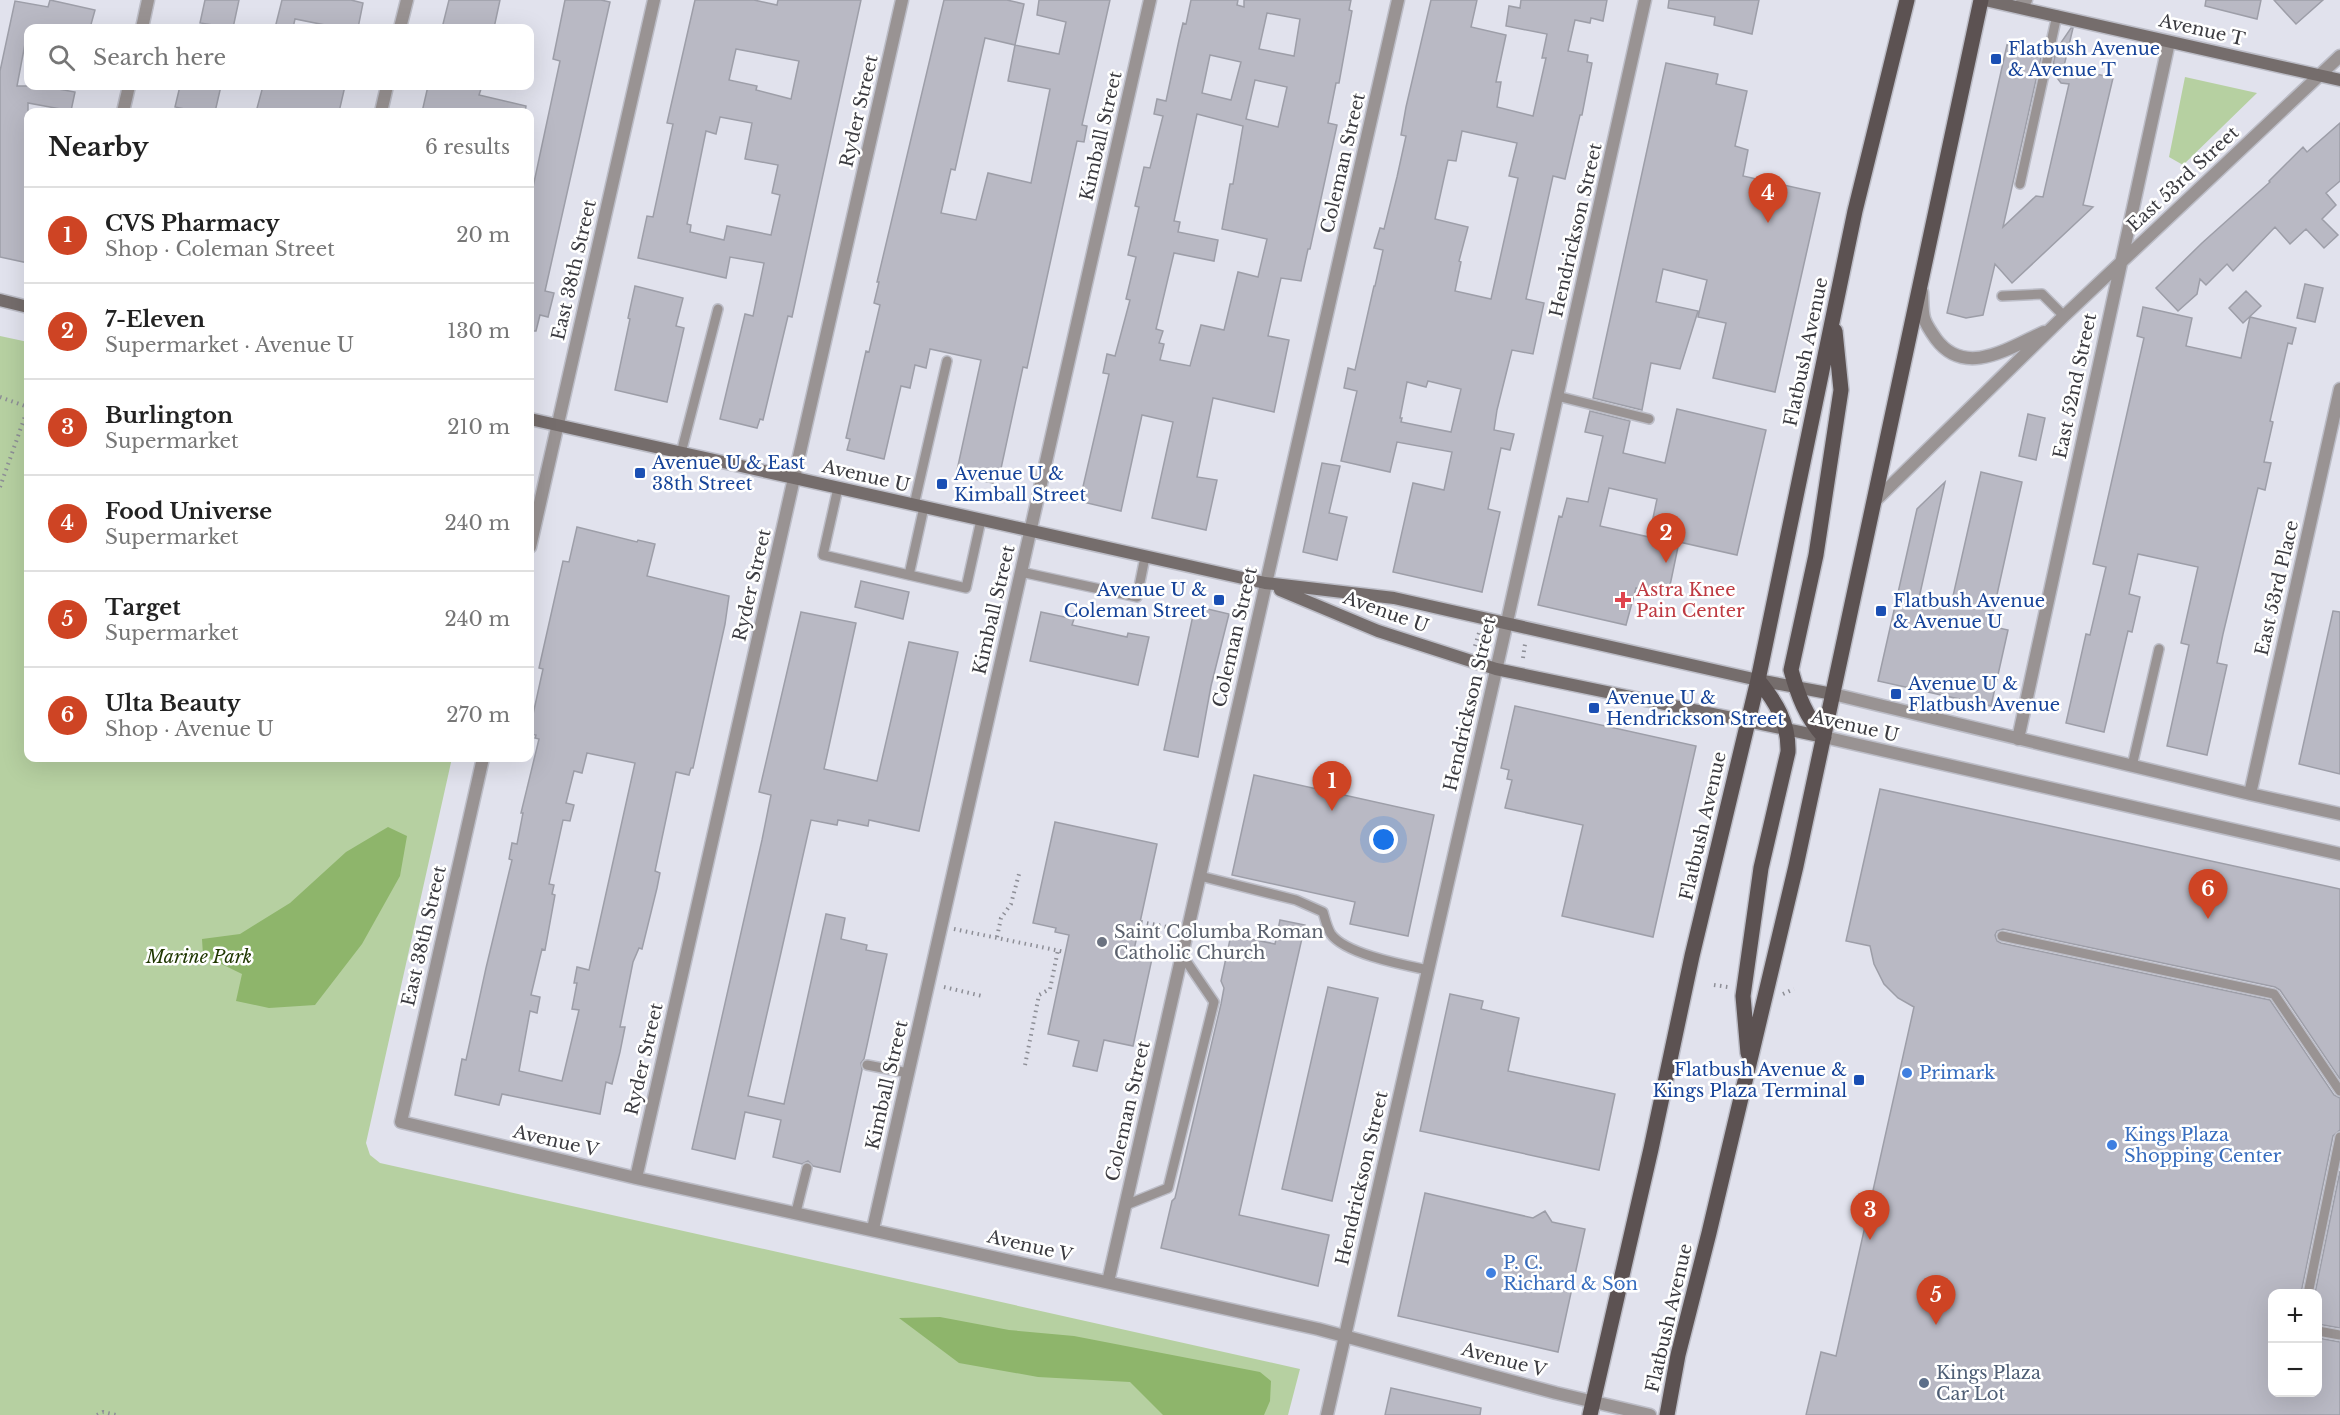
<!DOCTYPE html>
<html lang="en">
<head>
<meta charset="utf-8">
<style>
  :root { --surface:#fff; --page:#f2f2f2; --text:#222; --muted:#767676; --line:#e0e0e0; --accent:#ce4424 }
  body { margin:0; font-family:"Libre Baskerville",serif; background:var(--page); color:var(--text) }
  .controls { position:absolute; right:18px; bottom:18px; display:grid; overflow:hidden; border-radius:12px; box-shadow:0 6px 24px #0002 }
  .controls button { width:54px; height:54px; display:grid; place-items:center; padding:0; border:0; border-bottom:2px solid var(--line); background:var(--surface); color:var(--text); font:30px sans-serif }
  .you { position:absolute; left:1384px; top:840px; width:21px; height:21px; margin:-15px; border:4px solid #fff; border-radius:50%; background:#1a73e8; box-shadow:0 0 0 9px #1a73e833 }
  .badge { display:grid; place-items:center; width:39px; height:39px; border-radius:50%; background:var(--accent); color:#fff; font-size:20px; font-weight:700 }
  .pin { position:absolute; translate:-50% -50px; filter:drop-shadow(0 2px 3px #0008) }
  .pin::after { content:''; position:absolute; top:32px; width:21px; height:18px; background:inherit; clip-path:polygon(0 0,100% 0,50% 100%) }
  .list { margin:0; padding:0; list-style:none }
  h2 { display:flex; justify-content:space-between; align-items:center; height:78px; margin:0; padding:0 24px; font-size:26px }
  h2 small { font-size:20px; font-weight:400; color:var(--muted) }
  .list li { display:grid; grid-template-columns:39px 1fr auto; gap:18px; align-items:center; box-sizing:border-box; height:96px; padding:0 24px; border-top:2px solid var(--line) }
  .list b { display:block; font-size:22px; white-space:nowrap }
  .list p { margin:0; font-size:20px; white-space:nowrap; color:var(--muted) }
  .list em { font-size:20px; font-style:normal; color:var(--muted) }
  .icon { flex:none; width:33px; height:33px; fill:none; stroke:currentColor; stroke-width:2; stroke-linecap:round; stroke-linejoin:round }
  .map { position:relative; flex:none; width:2340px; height:1415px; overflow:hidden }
  .search { position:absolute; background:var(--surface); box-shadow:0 6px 24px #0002; left:24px; top:24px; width:510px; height:66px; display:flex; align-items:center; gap:15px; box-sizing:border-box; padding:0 21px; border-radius:12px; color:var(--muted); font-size:22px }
  .panel { position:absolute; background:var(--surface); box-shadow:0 6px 24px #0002; left:24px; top:108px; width:510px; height:654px; border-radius:12px }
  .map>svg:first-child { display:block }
</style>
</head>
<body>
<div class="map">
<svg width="2340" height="1415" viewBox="0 0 2340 1415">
  <rect width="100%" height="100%" fill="#e1e2ed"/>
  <!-- green -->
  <path fill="#b6d0a1" d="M2185,77L2257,93L2183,165L2169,157Z
    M0,336L28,342V758H452L366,1143L370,1155L380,1163L1300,1369L1288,1415H0Z"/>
  <!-- forest -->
  <path fill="#8eb56b" d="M388,827L407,836L400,876L362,944L315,1005L269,1008L236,1001L242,974L203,955L202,939L240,934L290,903L346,852Z
    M940,1317L1009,1330L1074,1336L1260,1372L1271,1381L1270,1401L1264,1415H1163L1130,1382L1038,1377L959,1363L899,1318Z"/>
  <!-- building -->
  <path fill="#b9b9c4" stroke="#9d9ea8" stroke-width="1.5" fill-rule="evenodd" d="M50,0L95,10L90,28H28L17,86H42L75,92L71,111L28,103V263L0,257V71L15,1L48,7Z
    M205,0H239L233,28L200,23Z
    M282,0H351L363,3L358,28H340L295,19L293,28H275Z
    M449,0H500L494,28H442Z
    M565,0H601L610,2L545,291L554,293L548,317L540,315L536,331H530V201L560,61L553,59Z
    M695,0H754L777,5L778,0H861L792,317L788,316L763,420L760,419L757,428L720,419L745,314L753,316L764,263L730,257L726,278L638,258L647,216L653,217L661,180L673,124L667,123ZM736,49L799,61L791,99L756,90L757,86L729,80ZM720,117L752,123L745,159L778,165L772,193L780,195L771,235L727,226L724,240L690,232L691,225L687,224L706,131L716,134Z
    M944,0H1007L1024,4L1015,45L985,38L955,170L951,169L941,213L976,220L988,173L1031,183L1050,89L1008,81L1015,45L1059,54L1066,22L1037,15L1039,0H1110L1082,125L1087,126L1084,142L1077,141L1027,368L1023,367L1000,473L995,472L993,483L956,475L981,360L930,349L926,368L915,365L910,388L901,386L884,459L847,450L850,439L846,438L866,351L869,352L880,305L874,303L879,282H877Z
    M1191,0H1238L1237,5L1244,7V0H1351L1349,10L1352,11L1339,83H1336L1328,123L1337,125L1310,249H1308L1301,281L1281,278L1268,336L1289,340L1274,412L1213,398L1197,477L1217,480L1206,530L1152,518L1173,422L1142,415L1121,511L1083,502L1086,492L1082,491L1109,374L1103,373L1107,354L1115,356L1130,300L1126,299L1136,257L1128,255L1139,207L1135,206L1144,167L1150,168L1163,116L1154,114L1157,99L1166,101L1179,40L1183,23L1186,24ZM1267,13L1300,19L1294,56L1259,49ZM1210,55L1241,62L1231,100L1202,93ZM1255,80L1287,87L1278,127L1246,119ZM1197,114L1243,126L1233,184H1230L1222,229L1267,239L1258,277L1238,272L1224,330L1201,325L1190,366L1160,360L1164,344L1159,343L1163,331L1156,329L1174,253L1214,261L1218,240L1178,232L1180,222L1174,221Z
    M1431,0H1477L1471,27L1506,35L1496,82H1501L1497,107L1533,116L1546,58H1542L1547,34L1506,26L1509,6L1520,8L1521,0H1607L1603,21L1591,18L1590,23L1575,20L1568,51L1588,55L1587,62L1592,63L1582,115H1580L1565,179L1553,176L1526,299L1544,303L1533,354L1512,350L1497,410L1494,430L1514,434L1510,450L1501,448L1488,509L1500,512L1482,592L1393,572L1413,483L1444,490L1452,452L1397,442L1390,472L1341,461L1357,391L1344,388L1348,368L1355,370L1374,286H1375L1383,250L1374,248L1380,228L1384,229L1397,177L1406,136L1401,135L1406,107ZM1462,131L1517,143L1509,176L1518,178L1491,299L1455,291L1461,262L1459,261L1468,227L1435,219L1448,160L1456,161ZM1428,381L1461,389L1451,432L1401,422L1402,418H1400L1407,382L1426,387Z
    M1669,0H1759L1752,34L1714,25L1715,17L1668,8Z
    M2206,0H2261L2257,19L2205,6Z
    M2274,0H2323L2296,24Z
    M2071,28H2073L2064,66L2113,78L2083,205L2093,207L2012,283L1995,264L1983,315L1966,318L1947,313L2007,45L2042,53L2003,227L2036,196L2043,197L2069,84L2061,83L2052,71L2056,50Z
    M1666,63L1718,74L1716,84L1747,91L1735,146L1748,150L1743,176L1820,193L1775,392L1713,378L1726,323L1698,317L1707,280L1663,269L1656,302L1698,311L1680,369L1651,363L1642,410L1593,398Z
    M180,86H221L215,112H199L175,107Z
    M263,86H345L339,112H256Z
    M428,86H482L479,95L526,106L525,112H422Z
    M2340,123V181L2326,193L2336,205L2322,219L2338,235L2324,248L2306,229L2290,244L2275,227L2233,271L2227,264L2206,285L2200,279L2197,294L2178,311L2156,288L2202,243L2270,182L2269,181L2303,147L2307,152Z
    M2305,284L2323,288L2315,322L2297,318Z
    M635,286L683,298L676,326L684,328L667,402L615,390L630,319L628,318Z
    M2246,291L2261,306L2243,323L2229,308Z
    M2143,307L2192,318L2186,346L2241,358L2250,317L2296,328L2292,344L2288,343L2270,421L2273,422L2264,462L2271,463L2265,490L2258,488L2223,634L2217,663L2227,665L2207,755L2167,746L2189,645L2181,643L2198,567L2138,554L2129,594L2140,597L2132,632L2128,631L2104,732L2066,723L2086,634L2090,635L2106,567L2093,564L2144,338L2137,336Z
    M1677,409L1766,430L1737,555L1679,542L1668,595L1636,588L1626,625L1538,605L1559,516L1562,517L1567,498L1588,502L1603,436L1585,432L1590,411L1630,421L1623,453L1665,463ZM1609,488L1657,499L1649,537L1600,526Z
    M2028,414L2045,418L2036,460L2019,456Z
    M1322,463L1340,466L1329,513L1347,517L1337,560L1303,552Z
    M1981,472L2022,482L1990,626L2008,630L1991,706L1878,681L1917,509L1945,482L1919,598L1951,605Z
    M577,527L637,542L638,540L655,544L647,576L729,596L725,624L693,768H691L689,775L676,772L655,871L660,873L657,888L642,949L639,948L633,962L620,1027H625L620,1052L612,1084L606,1082L600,1114L502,1094L499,1105L455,1095L462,1059L466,1060L486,968L512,860L509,859L512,843L517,844L523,813H521L539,739L535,738L536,735L530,734V728L543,669L539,668L563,561L569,562ZM587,753L635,763L589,970L577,967L574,983H577L572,1009L579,1010L562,1081L519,1071L530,1011L537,1013L540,997L531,995L542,949L545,950L555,895L552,894L554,885L549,884L563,820L570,821L574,805L566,803L574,771L582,773Z
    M861,581L909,592L903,619L855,607Z
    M1195,606L1229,614L1211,686L1198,757L1164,750Z
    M2333,611L2340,612V774L2299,764Z
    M801,612L856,623L824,769L877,781L909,642L958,652L919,831L869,820L868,826L838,820L837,825L811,820L780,957L748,1096L784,1104L826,914L845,918L841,939L867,945L866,950L887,954L864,1059L861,1063L862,1070L840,1172L813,1166L808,1161L802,1164L773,1157L781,1120L745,1112L735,1159L692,1149L762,840L771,795L759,792Z
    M1041,612L1074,619L1072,625L1127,637L1128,633L1149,637L1138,685L1030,661Z
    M1515,706L1696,746L1653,937L1562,916L1583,825L1505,808L1512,780L1507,779L1509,770L1501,768Z
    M1254,775L1434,815L1408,936L1350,924L1355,902L1232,875Z
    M1880,789L2340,889V1079L2280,990L2275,987L2003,929L1997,931L1995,935L1997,941L2001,943L2270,1000L2334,1095L2340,1098V1130L2333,1136L2301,1293H2272V1392H2318V1338L2340,1342V1415H1806L1821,1352L1836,1356L1914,1007L1898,998L1884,984L1874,964L1870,946L1846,941Z
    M1055,822L1157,844L1134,950L1153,954L1133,1046L1104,1040L1097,1071L1073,1066L1079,1041L1048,1034L1069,935L1055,932L1056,928L1033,923Z
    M1280,920L1305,925L1239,1215L1329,1235L1318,1286L1161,1248L1172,1201L1175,1198L1221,1004L1224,988L1221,981L1231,935L1275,944Z
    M1328,987L1378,998L1332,1201L1282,1189Z
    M1450,994L1483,1001L1481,1009L1519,1018L1508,1071L1615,1094L1599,1170L1420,1131Z
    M2340,1171V1328L2318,1324V1293H2315Z
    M1425,1193L1533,1218L1545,1211L1552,1222L1585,1229L1558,1352L1398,1316Z
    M1391,1388L1481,1408L1480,1415H1385Z"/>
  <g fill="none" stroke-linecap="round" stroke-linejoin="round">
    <!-- service casing -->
    <g stroke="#bcbdc7" stroke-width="12">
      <path id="service" d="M2020,184L2057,15
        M2002,296L2042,294L2064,316
        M1557,396L1649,419
        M681,453L718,309
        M838,488L823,555L909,575L924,507
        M914,505L947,361
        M1021,572L1137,597L1145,557
        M909,575L966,588L981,520
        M2132,766L2159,649
        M1200,876L1296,900L1323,912C1325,919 1327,928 1331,934C1345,954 1404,965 1428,970
        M2002,936L2274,994L2340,1091
        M867,1065L908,1073
        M1126,1205L1168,1188L1214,1002L1182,955
        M796,1212L807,1168
        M2308,1294L2340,1137
        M2318,1331L2340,1335"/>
    </g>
    <!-- minor casing -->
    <g stroke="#bcbdc7" stroke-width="15">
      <path id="minor" d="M2019,6L2026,0
        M142,28L148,0
        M400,28L407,0
        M123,112L129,86
        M381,112L387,86
        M1922,292C1923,317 1921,318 1936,339C1965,378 2009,348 2044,332
        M1876,500L2064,316L2340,56
        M530,547L654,0
        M1833,694L2250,794L2340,814
        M1824,737L2340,854
        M2018,739L2169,42
        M483,758L401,1122L636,1178L1318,1329L1556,1393L1650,1415
        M2250,794L2340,389
        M636,1178L902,0
        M873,1229L1150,0
        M1108,1282L1398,0
        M1327,1415L1507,622L1645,0"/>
    </g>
    <!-- secondary casing -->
    <g stroke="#bcbdc7" stroke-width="15">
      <path id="secondary" d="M1985,0L2340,80
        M0,300L28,307
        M530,419L1265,583L1394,598L1758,680L1833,694
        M1280,590L1378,631L1496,669L1824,737"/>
    </g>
    <!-- primary casing -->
    <g stroke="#bcbdc7" stroke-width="18">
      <path id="primary" d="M1824,737C1806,717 1798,696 1791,670L1816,555L1841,390L1835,331
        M1748,1053L1743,996L1761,868L1788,752C1789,723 1776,702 1758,680
        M1590,1415L1651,1149L1692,956L1758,680L1855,211L1907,0
        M1667,1415L1678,1355L1709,1233L1796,866L1981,0"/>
    </g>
    <!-- path -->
    <path stroke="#8d8e96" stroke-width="4" stroke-dasharray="1.5 4.5" stroke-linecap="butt" d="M0,397L28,407
      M0,487L28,408
      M1475,646L1479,633
      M1523,658L1525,644
      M1141,922L1173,928
      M954,929L1065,952
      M997,937L1001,918L1011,904L1019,874
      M1714,985L1728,987
      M944,987L982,996
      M1783,994L1794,989
      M1025,1065L1039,995L1050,989L1058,950
      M97,1415L103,1412L116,1415"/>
    <!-- service -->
    <use href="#service" stroke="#999393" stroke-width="9"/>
    <!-- minor -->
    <use href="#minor" stroke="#999393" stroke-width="12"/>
    <!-- secondary -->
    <use href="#secondary" stroke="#756d6c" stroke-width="12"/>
    <!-- primary -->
    <use href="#primary" stroke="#5c5252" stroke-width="15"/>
  </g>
  <!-- markers -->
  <g fill="#1a4fb4" stroke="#fff" stroke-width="2">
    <rect x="1990" y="53" width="12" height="12" rx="3"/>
    <rect x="634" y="467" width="12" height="12" rx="3"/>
    <rect x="936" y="478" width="12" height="12" rx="3"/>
    <rect x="1213" y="594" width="12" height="12" rx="3"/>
    <rect x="1875" y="605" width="12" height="12" rx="3"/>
    <rect x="1890" y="688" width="12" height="12" rx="3"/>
    <rect x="1588" y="702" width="12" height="12" rx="3"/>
    <rect x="1853" y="1074" width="12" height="12" rx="3"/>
  </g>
  <path fill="#e0444e" stroke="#fff" stroke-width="2" d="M1620 591h6v6h6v6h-6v6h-6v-6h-6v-6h6z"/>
  <circle fill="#6b7280" stroke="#fff" stroke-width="2" cx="1102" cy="942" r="6"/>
  <g fill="#3f7fe0" stroke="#fff" stroke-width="2">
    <circle cx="1907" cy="1073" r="6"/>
    <circle cx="2112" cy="1145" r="6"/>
    <circle cx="1491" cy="1273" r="6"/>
  </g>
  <circle fill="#5c6f8a" stroke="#fff" stroke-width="2" cx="1924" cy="1383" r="6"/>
  <g text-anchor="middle" stroke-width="5" stroke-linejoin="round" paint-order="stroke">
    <!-- street labels -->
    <g font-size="18" fill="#3b3b40" stroke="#fff">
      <text transform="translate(2202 30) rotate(13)" y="6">Avenue T</text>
      <text transform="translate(859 111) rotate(-77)" y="6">Ryder Street</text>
      <text transform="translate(1101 136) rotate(-77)" y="6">Kimball Street</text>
      <text transform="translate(1343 163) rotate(-77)" y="6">Coleman Street</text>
      <text transform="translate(2183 179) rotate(-43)" y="6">East 53rd Street</text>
      <text transform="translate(1576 230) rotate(-77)" y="6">Hendrickson Street</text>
      <text transform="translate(574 270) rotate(-77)" y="6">East 38th Street</text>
      <text transform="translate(1806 352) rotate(-78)" y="6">Flatbush Avenue</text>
      <text transform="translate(2075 386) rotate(-78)" y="6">East 52nd Street</text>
      <text transform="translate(866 476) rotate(13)" y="6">Avenue U</text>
      <text transform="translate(752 585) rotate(-77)" y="6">Ryder Street</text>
      <text transform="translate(2277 588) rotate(-77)" y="6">East 53rd Place</text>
      <text transform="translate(994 610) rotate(-77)" y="6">Kimball Street</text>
      <text transform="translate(1386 612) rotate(20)" y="6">Avenue U</text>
      <text transform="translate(1235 637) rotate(-77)" y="6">Coleman Street</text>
      <text transform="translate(1470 704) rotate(-77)" y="6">Hendrickson Street</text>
      <text transform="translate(1855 726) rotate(13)" y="6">Avenue U</text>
      <text transform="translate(1703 826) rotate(-77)" y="6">Flatbush Avenue</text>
      <text transform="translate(424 936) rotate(-77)" y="6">East 38th Street</text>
      <text transform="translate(644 1059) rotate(-77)" y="6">Ryder Street</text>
      <text transform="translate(887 1085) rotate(-77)" y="6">Kimball Street</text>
      <text transform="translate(1128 1111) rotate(-77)" y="6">Coleman Street</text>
      <text transform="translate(556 1141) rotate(13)" y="6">Avenue V</text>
      <text transform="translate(1362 1178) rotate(-77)" y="6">Hendrickson Street</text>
      <text transform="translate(1030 1246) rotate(13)" y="6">Avenue V</text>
      <text transform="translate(1669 1318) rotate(-77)" y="6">Flatbush Avenue</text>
      <text transform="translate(1504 1360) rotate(15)" y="6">Avenue V</text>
    </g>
    <!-- transit labels -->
    <g font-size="18" fill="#164399" stroke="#fff" text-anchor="start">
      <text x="2008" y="55">Flatbush Avenue<tspan x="2008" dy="21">&amp; Avenue T</tspan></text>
      <text x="652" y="469">Avenue U &amp; East<tspan x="652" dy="21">38th Street</tspan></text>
      <text x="954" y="480">Avenue U &amp;<tspan x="954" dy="21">Kimball Street</tspan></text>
      <text x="1207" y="596" text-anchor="end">Avenue U &amp;<tspan x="1207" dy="21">Coleman Street</tspan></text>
      <text x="1893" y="607">Flatbush Avenue<tspan x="1893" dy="21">&amp; Avenue U</tspan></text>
      <text x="1908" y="690">Avenue U &amp;<tspan x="1908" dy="21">Flatbush Avenue</tspan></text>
      <text x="1606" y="704">Avenue U &amp;<tspan x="1606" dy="21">Hendrickson Street</tspan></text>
      <text x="1847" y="1076" text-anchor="end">Flatbush Avenue &amp;<tspan x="1847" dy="21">Kings Plaza Terminal</tspan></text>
    </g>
    <!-- health labels -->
    <g font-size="18" fill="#be3a42" stroke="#fff" text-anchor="start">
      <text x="1636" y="596">Astra Knee<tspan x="1636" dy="21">Pain Center</tspan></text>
    </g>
    <!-- worship labels -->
    <g font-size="18" fill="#5b616d" stroke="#fff" text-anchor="start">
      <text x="1114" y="938">Saint Columba Roman<tspan x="1114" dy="21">Catholic Church</tspan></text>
    </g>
    <!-- park labels -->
    <g font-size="18" font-style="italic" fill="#1f3700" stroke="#fff">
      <text x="199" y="963">Marine Park</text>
    </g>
    <!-- shop labels -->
    <g font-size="18" fill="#366cbe" stroke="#fff" text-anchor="start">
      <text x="1919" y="1079">Primark</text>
      <text x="2124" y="1141">Kings Plaza<tspan x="2124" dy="21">Shopping Center</tspan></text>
      <text x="1503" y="1269">P. C.<tspan x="1503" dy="21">Richard &amp; Son</tspan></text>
    </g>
    <!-- service labels -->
    <g font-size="18" fill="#4e5e75" stroke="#fff" text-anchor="start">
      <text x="1936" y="1379">Kings Plaza<tspan x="1936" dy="21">Car Lot</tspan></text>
    </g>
  </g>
</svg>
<div class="controls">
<button>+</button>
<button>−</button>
</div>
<div class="you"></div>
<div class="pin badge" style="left:1332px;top:811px">1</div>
<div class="pin badge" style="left:1666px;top:563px">2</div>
<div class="pin badge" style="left:1870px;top:1240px">3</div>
<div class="pin badge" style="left:1768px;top:223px">4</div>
<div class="pin badge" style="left:1936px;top:1325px">5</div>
<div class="pin badge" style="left:2208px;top:919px">6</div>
<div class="search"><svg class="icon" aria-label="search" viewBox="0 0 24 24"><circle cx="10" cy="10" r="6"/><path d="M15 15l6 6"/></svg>Search here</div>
<section class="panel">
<h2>Nearby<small>6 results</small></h2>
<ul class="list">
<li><span class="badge">1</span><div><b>CVS Pharmacy</b><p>Shop · Coleman Street</p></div><em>20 m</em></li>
<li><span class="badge">2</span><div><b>7-Eleven</b><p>Supermarket · Avenue U</p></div><em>130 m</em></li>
<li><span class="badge">3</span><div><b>Burlington</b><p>Supermarket</p></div><em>210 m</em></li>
<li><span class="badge">4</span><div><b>Food Universe</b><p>Supermarket</p></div><em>240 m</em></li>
<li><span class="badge">5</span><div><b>Target</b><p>Supermarket</p></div><em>240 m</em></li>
<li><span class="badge">6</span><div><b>Ulta Beauty</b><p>Shop · Avenue U</p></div><em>270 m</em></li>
</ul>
</section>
</div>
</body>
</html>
